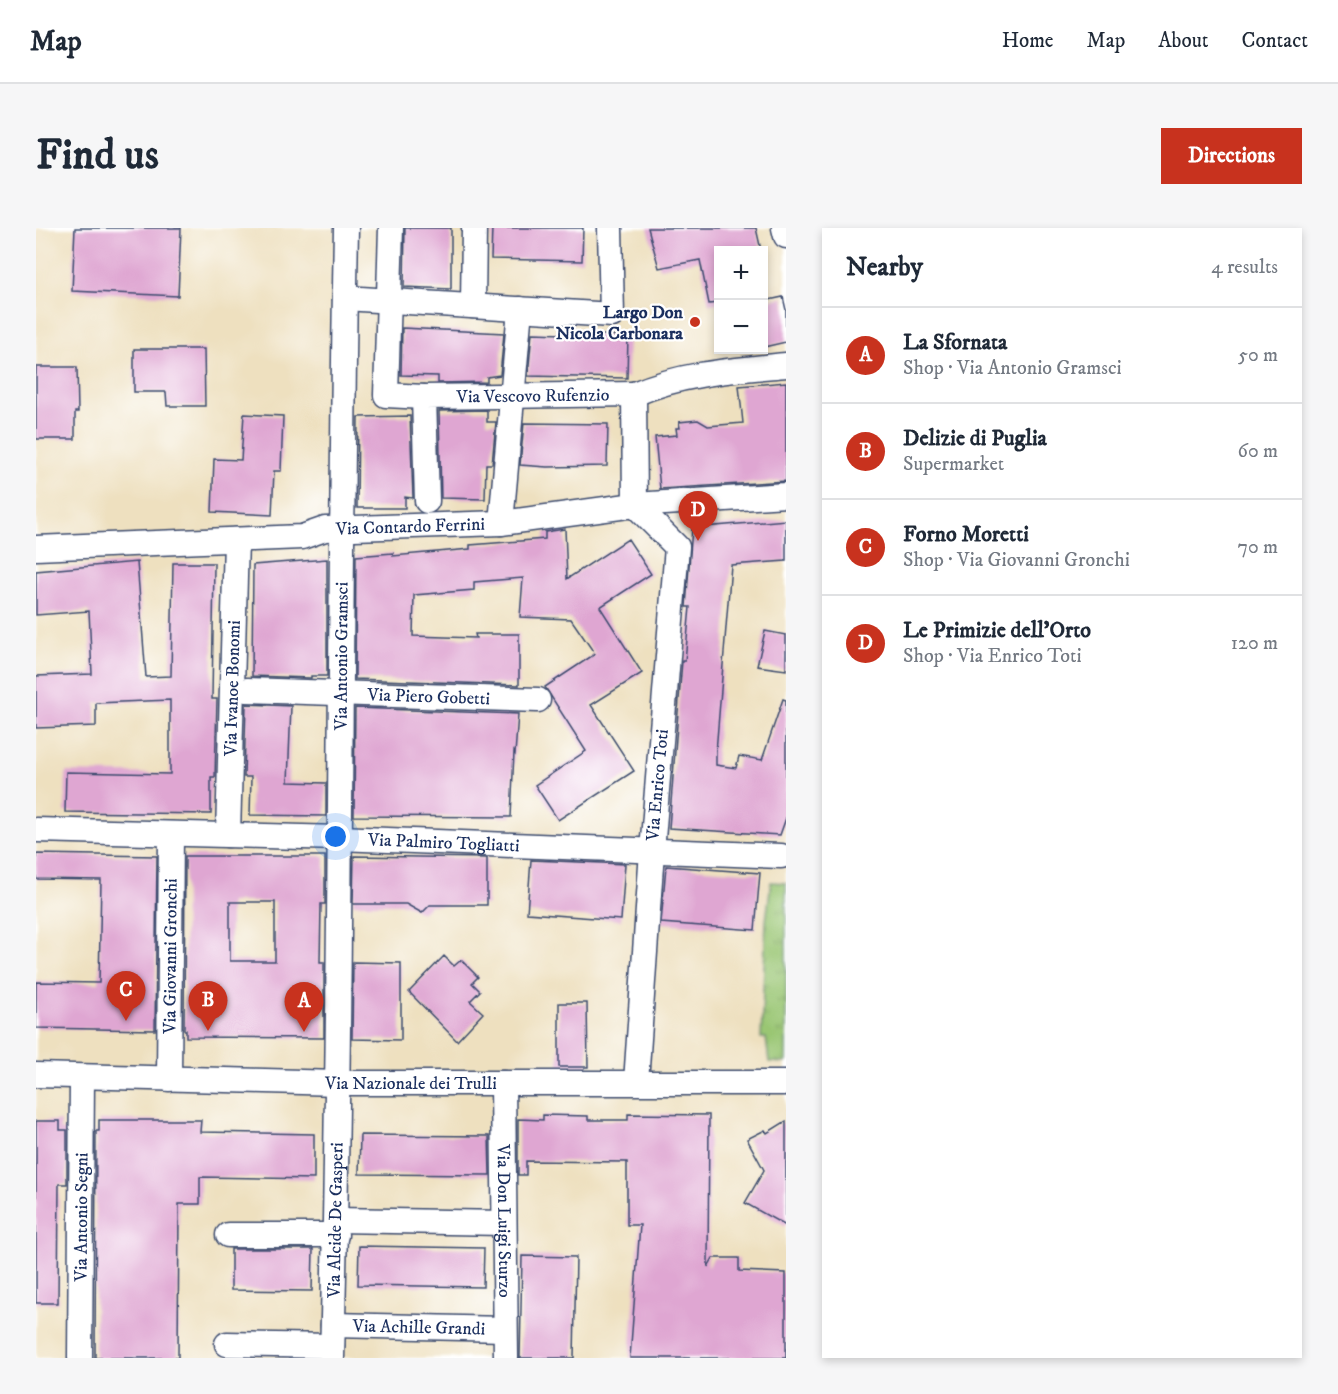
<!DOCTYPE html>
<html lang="en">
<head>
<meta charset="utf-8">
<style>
  :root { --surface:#fff; --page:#f6f6f7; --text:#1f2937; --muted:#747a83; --line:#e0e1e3; --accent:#c8321e }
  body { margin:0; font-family:"IM FELL DW Pica",serif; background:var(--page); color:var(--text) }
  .controls { position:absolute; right:18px; top:18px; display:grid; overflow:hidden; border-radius:0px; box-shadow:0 3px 9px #0003 }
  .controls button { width:54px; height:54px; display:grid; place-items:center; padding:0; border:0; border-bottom:2px solid var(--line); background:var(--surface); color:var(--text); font:30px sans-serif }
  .you { position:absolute; left:300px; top:609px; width:21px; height:21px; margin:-15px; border:4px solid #fff; border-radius:50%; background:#1a73e8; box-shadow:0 0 0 9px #1a73e833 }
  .badge { display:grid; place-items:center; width:39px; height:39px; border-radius:50%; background:var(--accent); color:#fff; font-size:20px; font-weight:700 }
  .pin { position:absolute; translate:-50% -50px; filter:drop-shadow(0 2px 3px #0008) }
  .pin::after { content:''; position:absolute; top:32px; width:21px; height:18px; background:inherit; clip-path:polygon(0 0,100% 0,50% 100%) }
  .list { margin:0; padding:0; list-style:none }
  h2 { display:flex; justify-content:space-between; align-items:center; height:78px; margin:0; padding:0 24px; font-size:26px }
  h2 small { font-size:20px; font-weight:400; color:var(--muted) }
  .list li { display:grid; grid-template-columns:39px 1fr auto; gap:18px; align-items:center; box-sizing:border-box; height:96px; padding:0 24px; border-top:2px solid var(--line) }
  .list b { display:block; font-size:22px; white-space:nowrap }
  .list p { margin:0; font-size:20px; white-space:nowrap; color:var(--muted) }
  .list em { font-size:20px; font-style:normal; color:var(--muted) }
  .map { position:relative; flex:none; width:750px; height:1130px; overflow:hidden; border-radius:0px }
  header { display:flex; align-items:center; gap:36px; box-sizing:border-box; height:84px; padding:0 30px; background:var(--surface); border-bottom:2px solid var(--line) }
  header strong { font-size:28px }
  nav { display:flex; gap:33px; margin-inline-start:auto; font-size:21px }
  .intro { display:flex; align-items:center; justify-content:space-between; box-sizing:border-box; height:144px; padding:0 36px }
  h1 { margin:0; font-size:42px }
  .button { padding:15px 27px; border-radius:0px; background:var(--accent); color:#fff; font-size:21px; font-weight:700 }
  main { display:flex; gap:36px; padding:0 36px }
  aside { flex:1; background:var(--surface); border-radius:0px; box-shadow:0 3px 9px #0003 }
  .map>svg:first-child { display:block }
</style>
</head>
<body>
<header>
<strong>Map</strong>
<nav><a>Home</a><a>Map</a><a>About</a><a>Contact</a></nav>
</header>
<div class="intro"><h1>Find us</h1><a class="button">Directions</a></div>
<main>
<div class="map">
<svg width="750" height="1130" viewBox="0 0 750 1130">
  <defs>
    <pattern id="grass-tufts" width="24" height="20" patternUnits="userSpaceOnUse" patternTransform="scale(1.5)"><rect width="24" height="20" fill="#9ac673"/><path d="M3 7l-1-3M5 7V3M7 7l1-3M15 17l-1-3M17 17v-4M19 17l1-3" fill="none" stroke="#84aa66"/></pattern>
  </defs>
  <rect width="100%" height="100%" fill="#fff"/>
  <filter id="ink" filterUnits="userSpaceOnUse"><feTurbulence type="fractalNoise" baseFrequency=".0167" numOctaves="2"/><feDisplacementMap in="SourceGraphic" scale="12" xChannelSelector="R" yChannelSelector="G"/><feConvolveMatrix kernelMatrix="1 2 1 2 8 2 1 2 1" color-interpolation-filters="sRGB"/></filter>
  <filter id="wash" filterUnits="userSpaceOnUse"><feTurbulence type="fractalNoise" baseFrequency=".008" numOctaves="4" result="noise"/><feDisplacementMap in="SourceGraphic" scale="24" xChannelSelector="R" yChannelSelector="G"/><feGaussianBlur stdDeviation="1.35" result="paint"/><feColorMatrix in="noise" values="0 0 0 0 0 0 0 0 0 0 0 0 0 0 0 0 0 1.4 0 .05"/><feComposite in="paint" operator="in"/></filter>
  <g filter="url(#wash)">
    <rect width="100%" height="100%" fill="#eee0bf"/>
    <!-- grass -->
    <path fill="url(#grass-tufts)" stroke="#5a7a68" stroke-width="1.5" d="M735,654L750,655V835L733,834L730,810H725L730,693Z"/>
    <g id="blocks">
      <!-- building -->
      <path fill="#dfa6d2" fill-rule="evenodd" d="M39,0H145L142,68L36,63Z
        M369,0H415V61L368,59Z
        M456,0H547L546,33L455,31Z
        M612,0H720L725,22H682V75L673,76L664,32L623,40Z
        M747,69L750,82V114L728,119V73Z
        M366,100L468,105L464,147L451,149V154L402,155V148L365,147Z
        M496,105L592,108L591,150L492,148Z
        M98,121H168L169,178H131L130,164H98Z
        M0,139H41L42,184H39V211H0Z
        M750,154V253L624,261L619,209L641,207L640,200H644L643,194L662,192L672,198L707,195L703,158Z
        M451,182V194H460L456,236H450L449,271L405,270L403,183Z
        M208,186L247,188L245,243H238L236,287L176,284L178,231L205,232Z
        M374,188L377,270L369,269V280H321L322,189Z
        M488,195L572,196L571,238L511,239L484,237Z
        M750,292V333L695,337L680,524V537L700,540L703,528L726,532L747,471L750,472V590L744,607L633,600L646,433H649L654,379H650L656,300Z
        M529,301L531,351L592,311L615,346L564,379L606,445L555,477L598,543L522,592L499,557L550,523L509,459L559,426L535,391L484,389L487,350L438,354V362L378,367L377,408L440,410L439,406H483V457L319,451L320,328L357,325V328L434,321V317L509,311V304Z
        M291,331V448H275V450L216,448L217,337Z
        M101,334L110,449L135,448L137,335H178L176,471H181L179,549H175V586L29,584L30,544L134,546V472L60,475V498L0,500V448L56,446L53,383L0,387V343Z
        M729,403L750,407V442L721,438Z
        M210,476L255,478L252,554L290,555V588L214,587L215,549H208Z
        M319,480L482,486L479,526L478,524L475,589L318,588Z
        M0,626L121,628L119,802L0,800V754L63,755L65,652L0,651Z
        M149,628H289V676H285L284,734H288V810L150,809V802H148ZM194,674H239V733H194Z
        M318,628L451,630V677H394L386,685L370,676H317Z
        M495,632L589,636L585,692L491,685Z
        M630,638L724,645L719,702L625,695Z
        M408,728L418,738L425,732L442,749L436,755L444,763L434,773L447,785L421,813L373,764Z
        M317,734L365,735V812L316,811Z
        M523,775H551L552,839H523Z
        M592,886L673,887L672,1039L677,1030H703V1043L750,1045V1130H594L604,997H591V934L490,933V947H482V891L507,892V887L552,888V892H592Z
        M63,892H165L164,904L278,906V951L164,949V976H143L142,1130H59L60,903H63Z
        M0,893H24V902H31V956H23L22,1075H0Z
        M750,893V998L709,975L728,942L711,911L729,902L731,905Z
        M324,907L453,908L454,947L323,946Z
        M323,1018L448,1020L447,1059L322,1057Z
        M195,1021H277L276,1063L195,1062Z
        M486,1028L540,1029L538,1130H484Z"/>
    </g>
  </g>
  <g filter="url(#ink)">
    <use href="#blocks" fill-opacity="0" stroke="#3b4a6d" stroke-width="1.5"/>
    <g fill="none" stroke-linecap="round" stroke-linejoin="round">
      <!-- minor casing -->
      <g stroke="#3b4a6d" stroke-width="27">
        <g id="minor">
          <path d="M355,0L350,167L388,169"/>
          <path d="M748,0L750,8"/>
          <path d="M309,70L576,87L574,0"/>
          <path d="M437,78L438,0"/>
          <path d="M598,166C647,145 698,142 750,137"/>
          <path id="s1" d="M391,273L388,169L598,166L599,277L641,319L616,623L600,854"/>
          <path d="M465,295L484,81"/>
          <path id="s2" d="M0,320L266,309L289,301L465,295L599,277L750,267"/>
          <path id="s3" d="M211,462L502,472"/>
          <path id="s4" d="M0,602L303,610L745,628"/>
          <path id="s5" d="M192,607L200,312"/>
          <path id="s6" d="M0,847L302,855H750"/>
          <path id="s7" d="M133,851L135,606"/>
          <path id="s8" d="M467,855L470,1130"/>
          <path d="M300,992L468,995"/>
          <path d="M192,1007H300"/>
          <path id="s9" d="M297,1097L469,1101"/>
          <path d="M191,1116L296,1118"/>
          <path id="s10" d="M44,1130L46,849"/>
          <path id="s11" d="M296,1130C306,753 303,377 310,0"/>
        </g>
      </g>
      <!-- minor -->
      <use href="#minor" stroke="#fff" stroke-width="24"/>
    </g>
  </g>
  <!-- markers -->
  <circle fill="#c8321e" stroke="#fff" stroke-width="2" cx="659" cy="94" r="6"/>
  <g text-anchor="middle" stroke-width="4.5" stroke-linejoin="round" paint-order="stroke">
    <!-- poi labels -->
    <g font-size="18" font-weight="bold" fill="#1b2f5e" stroke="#fff" text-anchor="end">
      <text x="647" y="90">Largo Don<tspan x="647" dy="21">Nicola Carbonara</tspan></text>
    </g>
    <!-- street labels -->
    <g font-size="18" fill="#1b2f5e" stroke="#fff">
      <text dy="6" stroke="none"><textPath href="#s1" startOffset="213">Via Vescovo Rufenzio</textPath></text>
      <text dy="6" stroke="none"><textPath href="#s2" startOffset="376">Via Contardo Ferrini</textPath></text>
      <text dy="6" stroke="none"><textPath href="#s11" startOffset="702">Via Antonio Gramsci</textPath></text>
      <text dy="6" stroke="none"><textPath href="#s5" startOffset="147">Via Ivanoe Bonomi</textPath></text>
      <text dy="6" stroke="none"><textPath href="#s3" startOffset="182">Via Piero Gobetti</textPath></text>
      <text transform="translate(621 557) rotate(-85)" y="6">Via Enrico Toti</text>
      <text dy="6" stroke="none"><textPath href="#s4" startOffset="408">Via Palmiro Togliatti</textPath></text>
      <text dy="6" stroke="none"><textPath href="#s7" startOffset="123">Via Giovanni Gronchi</textPath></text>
      <text dy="6" stroke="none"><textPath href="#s6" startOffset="375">Via Nazionale dei Trulli</textPath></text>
      <text dy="6" stroke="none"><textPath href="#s10" startOffset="141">Via Antonio Segni</textPath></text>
      <text dy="6" stroke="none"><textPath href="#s8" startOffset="138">Via Don Luigi Sturzo</textPath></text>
      <text dy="6" stroke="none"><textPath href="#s11" startOffset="138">Via Alcide De Gasperi</textPath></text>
      <text dy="6" stroke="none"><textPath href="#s9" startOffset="86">Via Achille Grandi</textPath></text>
    </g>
  </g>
</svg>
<div class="controls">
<button>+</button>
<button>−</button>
</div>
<div class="you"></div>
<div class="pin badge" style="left:268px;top:804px">A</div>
<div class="pin badge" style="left:172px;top:803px">B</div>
<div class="pin badge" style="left:90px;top:793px">C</div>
<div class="pin badge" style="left:662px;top:313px">D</div>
</div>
<aside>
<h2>Nearby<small>4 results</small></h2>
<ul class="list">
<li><span class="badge">A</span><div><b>La Sfornata</b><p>Shop · Via Antonio Gramsci</p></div><em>50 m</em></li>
<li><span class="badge">B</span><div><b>Delizie di Puglia</b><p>Supermarket</p></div><em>60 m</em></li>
<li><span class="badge">C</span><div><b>Forno Moretti</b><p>Shop · Via Giovanni Gronchi</p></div><em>70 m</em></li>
<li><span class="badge">D</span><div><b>Le Primizie dell'Orto</b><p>Shop · Via Enrico Toti</p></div><em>120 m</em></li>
</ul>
</aside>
</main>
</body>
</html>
